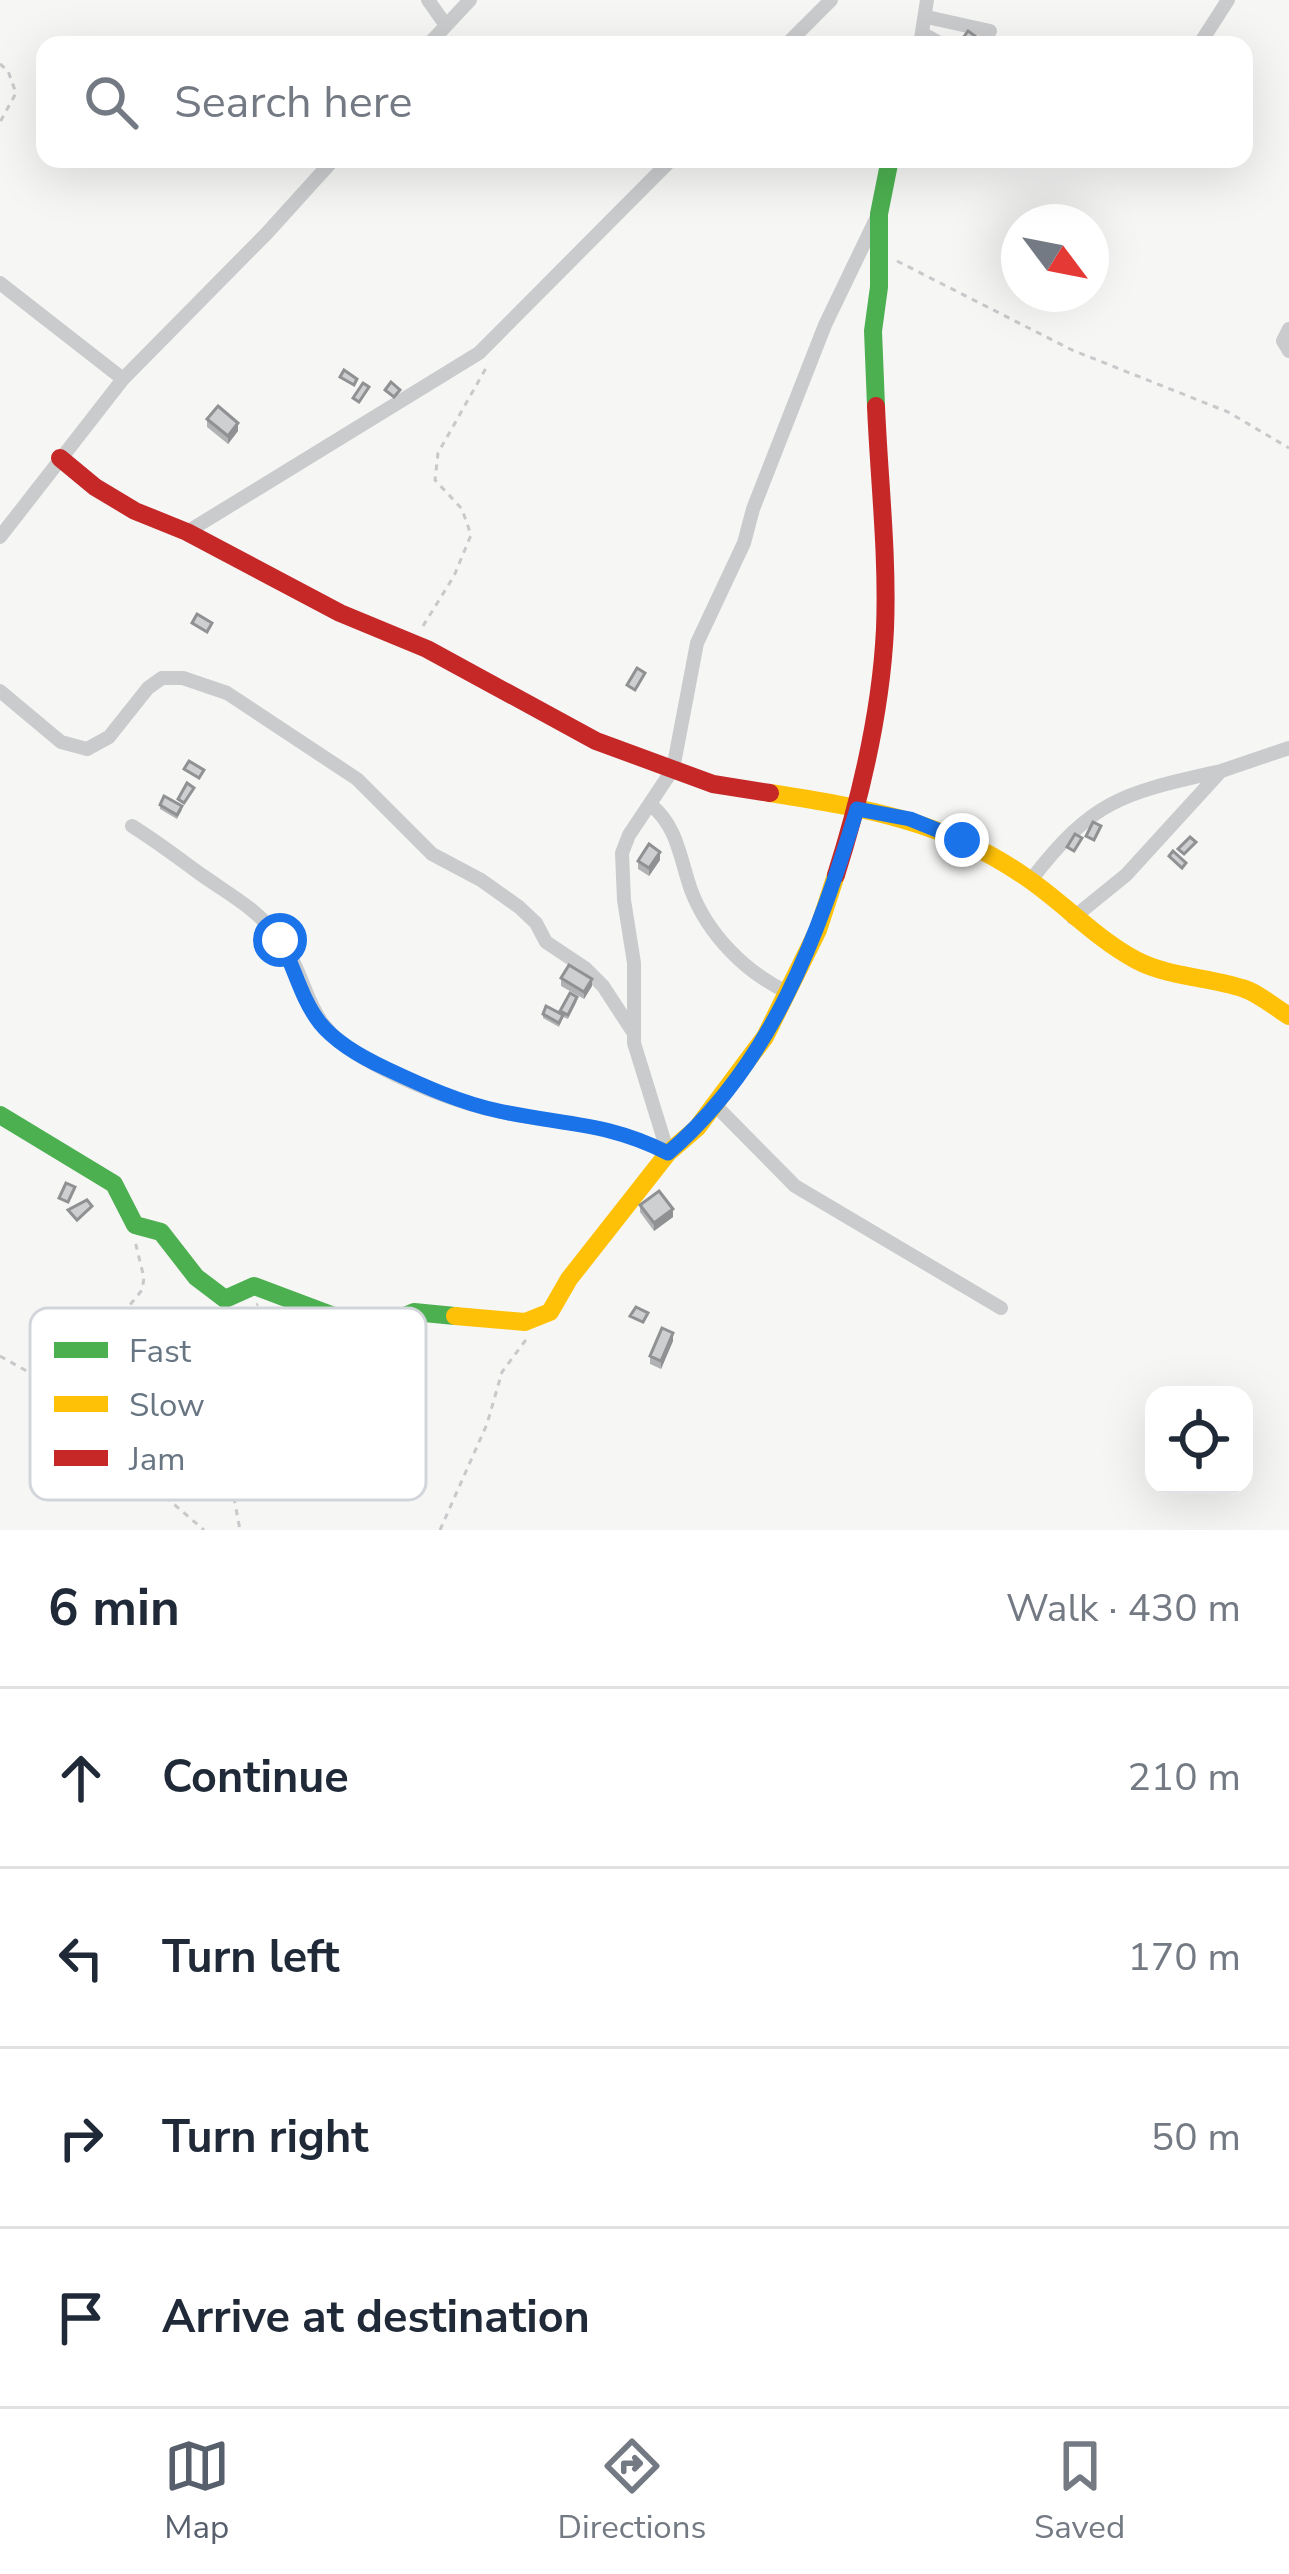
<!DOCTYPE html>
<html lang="en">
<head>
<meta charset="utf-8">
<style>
  :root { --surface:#fff; --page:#f6f6f7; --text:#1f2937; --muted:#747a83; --line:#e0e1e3; --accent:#565f6b }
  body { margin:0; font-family:"Nunito Sans",sans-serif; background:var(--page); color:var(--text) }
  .controls { position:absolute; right:36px; bottom:36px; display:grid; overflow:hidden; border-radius:24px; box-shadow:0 12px 48px #0002 }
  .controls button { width:108px; height:108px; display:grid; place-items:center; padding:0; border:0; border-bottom:3px solid var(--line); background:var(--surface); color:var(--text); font:60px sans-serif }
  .compass { position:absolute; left:1001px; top:204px; width:108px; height:108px; border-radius:50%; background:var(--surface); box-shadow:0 12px 48px #0002; rotate:122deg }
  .stop { position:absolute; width:36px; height:36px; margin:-27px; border:9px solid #1a73e8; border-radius:50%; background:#fff }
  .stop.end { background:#1a73e8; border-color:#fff; box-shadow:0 3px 12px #0008 }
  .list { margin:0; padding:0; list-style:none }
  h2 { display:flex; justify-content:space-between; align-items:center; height:156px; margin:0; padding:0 48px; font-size:51px }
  h2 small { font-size:39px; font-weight:400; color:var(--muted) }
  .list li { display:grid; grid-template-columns:78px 1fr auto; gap:36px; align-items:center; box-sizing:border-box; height:180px; padding:0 48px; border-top:3px solid var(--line) }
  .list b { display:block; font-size:45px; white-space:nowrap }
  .list em { font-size:39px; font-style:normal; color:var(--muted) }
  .icon { flex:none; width:66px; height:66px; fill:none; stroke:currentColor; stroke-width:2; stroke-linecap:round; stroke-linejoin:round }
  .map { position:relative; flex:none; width:1289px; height:1530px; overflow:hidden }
  .search { position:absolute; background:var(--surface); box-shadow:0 12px 48px #0002; left:36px; right:36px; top:36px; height:132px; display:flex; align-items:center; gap:30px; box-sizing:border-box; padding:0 42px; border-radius:24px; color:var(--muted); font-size:45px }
  .sheet { height:876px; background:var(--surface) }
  nav { display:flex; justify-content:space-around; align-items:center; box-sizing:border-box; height:168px; border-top:3px solid var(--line); background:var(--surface); font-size:33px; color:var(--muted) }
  nav a { display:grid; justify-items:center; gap:6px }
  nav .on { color:var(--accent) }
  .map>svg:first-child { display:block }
</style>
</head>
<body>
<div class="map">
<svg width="1289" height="1530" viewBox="0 0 1289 1530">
  <rect width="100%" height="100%" fill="#f6f6f5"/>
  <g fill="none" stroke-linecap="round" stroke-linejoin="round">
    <!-- path -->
    <path stroke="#c8c9ca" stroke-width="3" stroke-dasharray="6 6" stroke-linecap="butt" d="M0,64L8,71L16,93L0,122
      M897,261L1072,350L1228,412L1289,448
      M423,626L454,576L471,535L462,509L435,480L438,453L486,368
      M112,1329C132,1338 162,1365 177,1369C195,1373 242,1317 258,1304
      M0,1356L39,1378L57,1403L85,1476L101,1487L122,1484L162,1494L204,1530
      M204,1358L218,1386L223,1439L240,1530
      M55,1398L142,1290L144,1278L135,1241
      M440,1530L487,1424L502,1372L528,1337"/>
    <!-- street -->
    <path stroke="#cacbcc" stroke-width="14" d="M428,0L445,24
      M927,17L990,31
      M923,34L943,45
      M428,45L470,0
      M786,45L831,0
      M920,45L927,0
      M1199,45L1228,0
      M0,283L123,379
      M1289,329L1283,341L1289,351
      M187,532L479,353L672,159
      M0,537L123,379L267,233L334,159
      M0,691L61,742L87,749L109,737L148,688L162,678H183L227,693L357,779L432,854L481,880L519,907L536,923L546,942L585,968L603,986L633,1032
      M651,805C678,827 680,859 691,890C708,935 746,973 789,993
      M132,826C156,841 177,857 199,873C228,894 255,907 277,936C316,987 297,1019 365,1059C405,1082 455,1102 501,1112C564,1125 609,1122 668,1153
      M1031,880C1094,798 1124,793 1221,771
      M1073,918L1126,875L1221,771L1289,748
      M715,1105L795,1186L1001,1308
      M668,1153L634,1043V963L624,900L622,853L629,835L673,769L697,643L744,543L753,509L825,325L876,219"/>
    <!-- fast -->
    <path stroke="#4caf50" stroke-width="18" d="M876,406L873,331L879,287V214L890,159
      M0,1115L114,1184L135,1225L161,1232L196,1277L225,1299L254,1286L371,1330L414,1312L455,1316"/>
    <!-- slow -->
    <path stroke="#ffc107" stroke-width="18" d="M770,793C865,808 946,821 1027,878C1065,904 1095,938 1136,960C1168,977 1209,977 1242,988C1259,993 1274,1007 1289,1016
      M455,1316L525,1322L550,1312L569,1279L668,1153L697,1128L765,1037L818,930L836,875"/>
    <!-- jam -->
    <path stroke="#c62828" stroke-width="18" d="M60,458L95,487L135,511L187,532L340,613L427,649L596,741L713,784L770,793
      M836,875C861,796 881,712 885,629C888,555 879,479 876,406"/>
  </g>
  <!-- wall -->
  <path fill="#b1b2b3" d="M207,419L238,431L228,444L207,427Z
    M160,805L182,810L177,819L160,809Z
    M660,860L649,876L638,869V861Z
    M561,978L592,986L584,999L561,986Z
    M577,1001L568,1019L563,1017L559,1027L543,1018V1014H560V1011Z
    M640,1205L673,1217L654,1231L640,1212Z
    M673,1341L661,1369L650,1364V1356Z"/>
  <!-- shaded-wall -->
  <path fill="#909192" d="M238,423V431L228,444V436Z
    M660,852V860L649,876V868Z
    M592,979V986L584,999V992Z
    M673,1209V1217L654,1231V1223Z
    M673,1333V1341L661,1369V1361Z"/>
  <!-- building -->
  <path fill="#cecfd0" stroke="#909192" stroke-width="3" d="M968,31L982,41L980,45H974L963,38Z
    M344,370L357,379L354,385L340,377Z
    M391,382L400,390L394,397L385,390Z
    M363,383L369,387L359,402L353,398Z
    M218,406L238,423L228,436L207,419Z
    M197,614L212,623L207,632L192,623Z
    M637,668L645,673L635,690L627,685Z
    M189,761L204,770L199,778L184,769Z
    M187,783L194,788L184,803L178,799Z
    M164,796L182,806L177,815L160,805Z
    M1093,822L1101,826L1094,840L1086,836Z
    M1075,834L1082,838L1074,851L1067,847Z
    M1190,837L1196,842L1184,854L1178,849Z
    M649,844L660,852L649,868L638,861Z
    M1173,851L1186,863L1182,868L1169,856Z
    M569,965L592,979L584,992L561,978Z
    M570,993L577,997L568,1015L560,1011Z
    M546,1006L563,1015L559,1023L543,1014Z
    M66,1183L75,1187L68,1202L59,1198Z
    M659,1191L673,1209L654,1223L640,1205Z
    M87,1200L92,1206L77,1220L68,1210Z
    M636,1307L648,1313L643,1322L630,1316Z
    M662,1328L673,1333L661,1361L650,1356Z"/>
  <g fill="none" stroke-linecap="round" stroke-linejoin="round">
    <!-- route -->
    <path stroke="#1a73e8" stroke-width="15" d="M280,940C294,966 301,999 320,1023C337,1044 363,1058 387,1069C423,1086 461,1103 499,1111C563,1125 608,1122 668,1153C772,1064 818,936 857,809L910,819L962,840"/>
  </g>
  <!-- legend -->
  <rect x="30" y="1308" width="396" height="192" rx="18" fill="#fff" stroke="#d2d6da" stroke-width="3"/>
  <rect x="54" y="1342" width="54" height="16" fill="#4caf50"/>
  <rect x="54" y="1396" width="54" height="16" fill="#ffc107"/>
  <rect x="54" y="1450" width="54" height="16" fill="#c62828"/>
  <g font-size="33" fill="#687582">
    <text x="129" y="1362">Fast</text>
    <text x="129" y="1416">Slow</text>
    <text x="129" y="1470">Jam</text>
  </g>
</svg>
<div class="controls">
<button><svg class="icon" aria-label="locate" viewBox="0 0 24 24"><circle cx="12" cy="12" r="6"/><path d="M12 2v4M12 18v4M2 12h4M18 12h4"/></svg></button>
</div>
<svg class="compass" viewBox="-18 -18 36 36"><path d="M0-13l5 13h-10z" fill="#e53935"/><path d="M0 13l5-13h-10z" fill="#747a83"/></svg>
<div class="stop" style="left:280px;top:940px"></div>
<div class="stop end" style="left:962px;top:840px"></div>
<div class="search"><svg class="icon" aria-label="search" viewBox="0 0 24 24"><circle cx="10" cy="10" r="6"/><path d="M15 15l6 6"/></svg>Search here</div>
</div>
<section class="sheet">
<h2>6 min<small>Walk · 430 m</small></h2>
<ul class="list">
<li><svg class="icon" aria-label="ahead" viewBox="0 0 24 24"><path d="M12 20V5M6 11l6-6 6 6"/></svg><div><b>Continue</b></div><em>210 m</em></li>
<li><svg class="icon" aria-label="left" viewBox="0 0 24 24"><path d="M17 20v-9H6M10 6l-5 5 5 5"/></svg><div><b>Turn left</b></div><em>170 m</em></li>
<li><svg class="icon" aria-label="right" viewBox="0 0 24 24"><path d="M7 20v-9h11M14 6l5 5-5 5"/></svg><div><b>Turn right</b></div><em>50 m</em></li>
<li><svg class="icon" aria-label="arrive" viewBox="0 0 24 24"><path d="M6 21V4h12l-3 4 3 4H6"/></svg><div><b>Arrive at destination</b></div></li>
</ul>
</section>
<nav>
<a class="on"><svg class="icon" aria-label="map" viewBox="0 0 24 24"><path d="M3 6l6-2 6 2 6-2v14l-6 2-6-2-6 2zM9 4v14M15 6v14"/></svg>Map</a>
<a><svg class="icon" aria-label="directions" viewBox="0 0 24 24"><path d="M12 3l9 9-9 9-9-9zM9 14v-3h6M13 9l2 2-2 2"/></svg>Directions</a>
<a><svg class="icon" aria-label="saved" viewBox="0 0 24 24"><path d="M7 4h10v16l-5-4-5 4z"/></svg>Saved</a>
</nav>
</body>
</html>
